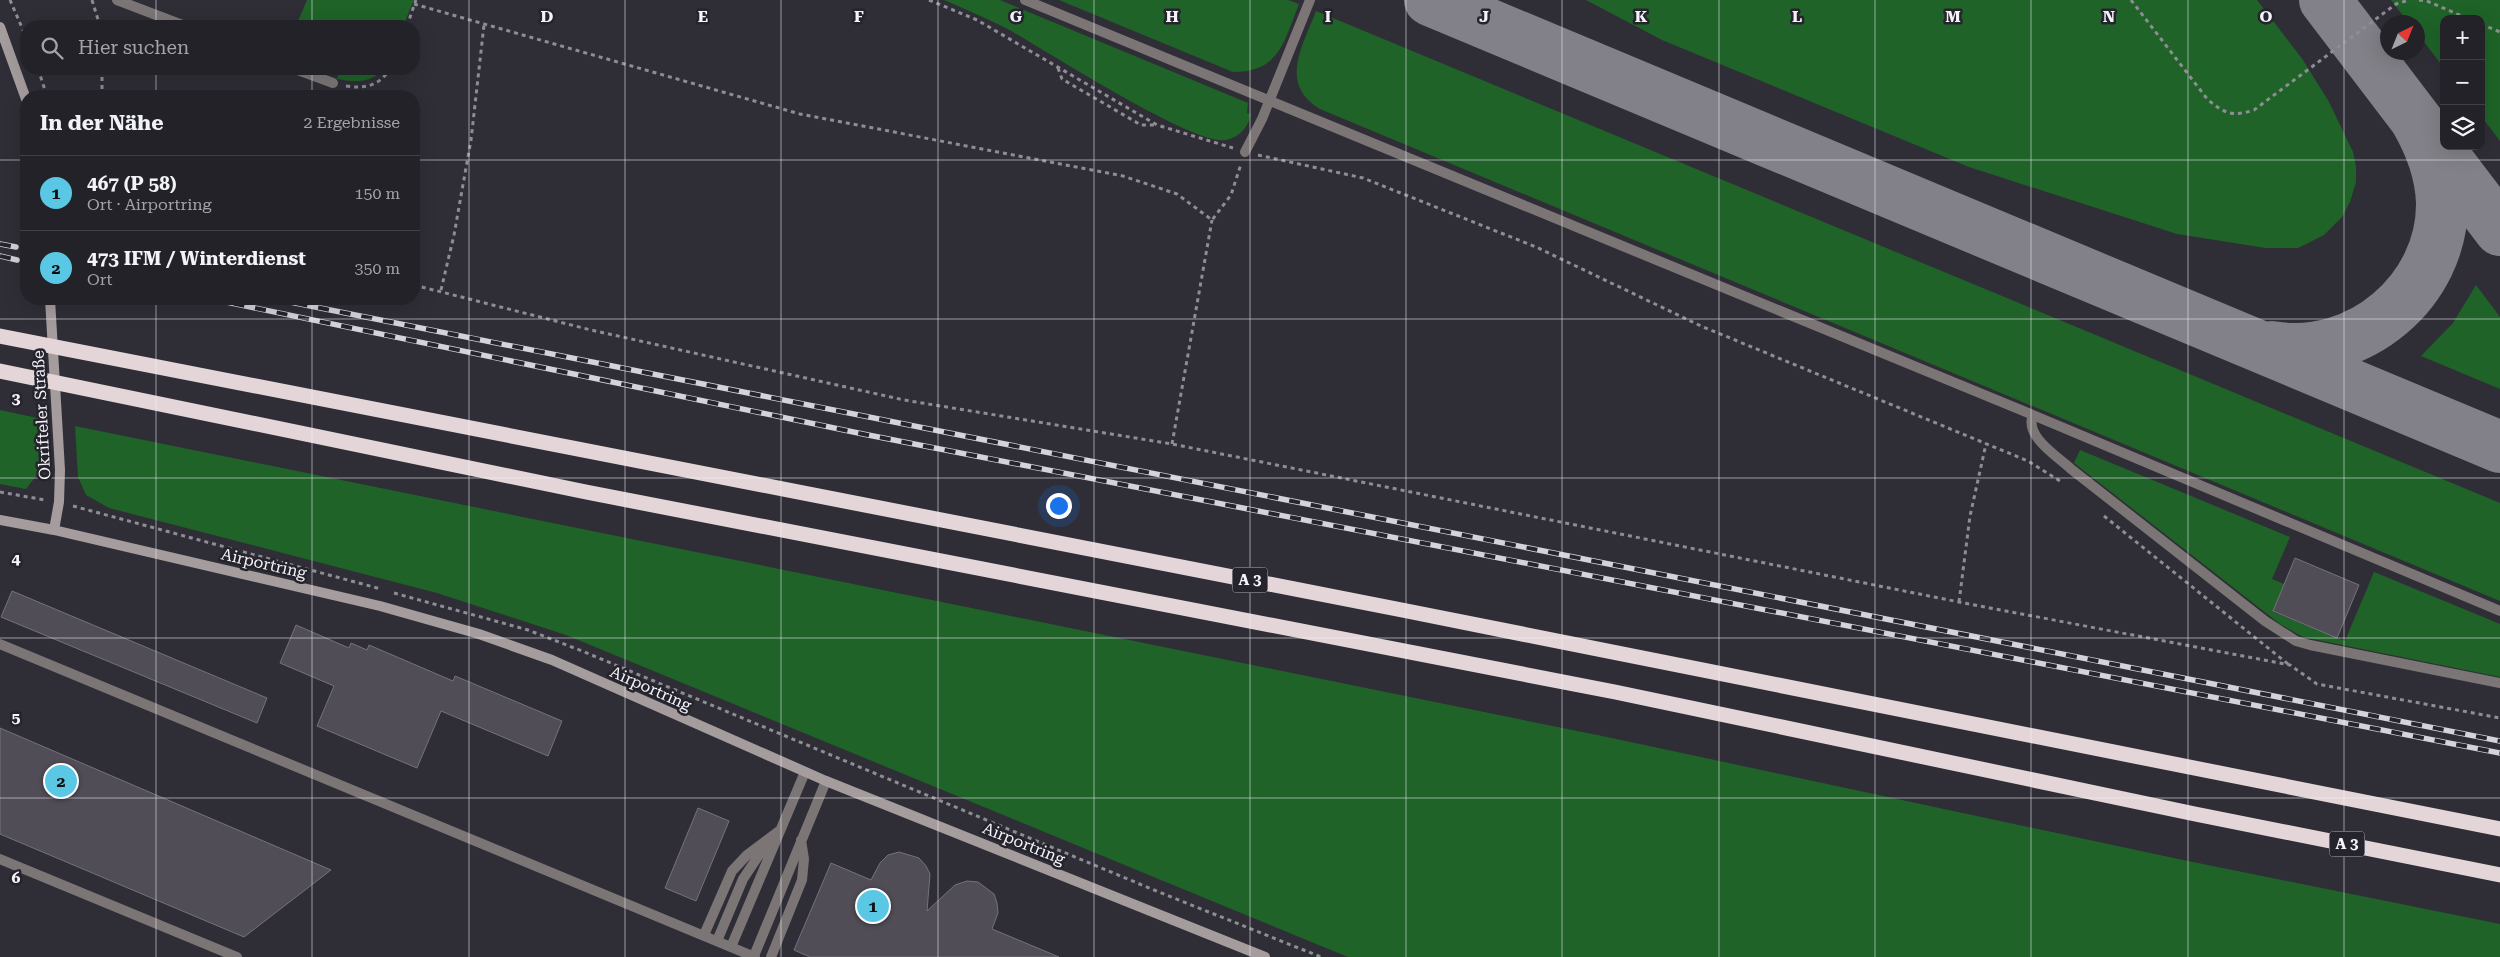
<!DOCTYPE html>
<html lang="de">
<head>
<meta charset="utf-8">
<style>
  :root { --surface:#232229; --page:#2b2a31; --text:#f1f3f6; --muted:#a3a4a8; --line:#403f46; --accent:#5ac8e5 }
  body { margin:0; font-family:"Roboto Serif",serif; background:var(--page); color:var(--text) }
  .controls { position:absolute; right:15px; top:15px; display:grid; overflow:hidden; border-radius:10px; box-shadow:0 5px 20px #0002 }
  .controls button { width:45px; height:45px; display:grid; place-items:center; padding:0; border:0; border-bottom:1px solid var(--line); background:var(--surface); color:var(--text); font:25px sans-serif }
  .compass { position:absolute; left:2380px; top:15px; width:45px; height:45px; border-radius:50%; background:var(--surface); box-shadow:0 5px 20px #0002; rotate:43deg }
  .you { position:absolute; left:1058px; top:505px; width:18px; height:18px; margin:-12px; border:4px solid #fff; border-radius:50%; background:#1a73e8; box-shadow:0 0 0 8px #1a73e833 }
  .badge { display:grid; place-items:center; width:32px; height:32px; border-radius:50%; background:var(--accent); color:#111; font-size:16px; font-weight:700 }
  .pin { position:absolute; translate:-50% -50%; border:2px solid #fff; box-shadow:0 1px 5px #0006 }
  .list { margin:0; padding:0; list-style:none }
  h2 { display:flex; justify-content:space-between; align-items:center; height:65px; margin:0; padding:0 20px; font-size:21px }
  h2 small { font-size:16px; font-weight:400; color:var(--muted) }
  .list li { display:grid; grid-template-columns:32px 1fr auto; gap:15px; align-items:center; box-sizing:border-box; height:75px; padding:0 20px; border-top:1px solid var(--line) }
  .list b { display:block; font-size:19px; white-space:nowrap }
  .list p { margin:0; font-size:16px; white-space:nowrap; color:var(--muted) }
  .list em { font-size:16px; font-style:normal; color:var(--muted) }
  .icon { flex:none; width:28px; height:28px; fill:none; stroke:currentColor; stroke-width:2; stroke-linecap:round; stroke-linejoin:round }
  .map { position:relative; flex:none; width:2500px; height:957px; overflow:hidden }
  .search { position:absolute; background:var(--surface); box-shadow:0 5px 20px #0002; left:20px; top:20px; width:400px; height:55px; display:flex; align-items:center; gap:12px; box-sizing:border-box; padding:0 18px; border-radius:20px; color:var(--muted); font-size:19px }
  .panel { position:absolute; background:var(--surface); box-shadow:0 5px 20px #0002; left:20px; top:90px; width:400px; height:215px; border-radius:20px }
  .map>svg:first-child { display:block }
</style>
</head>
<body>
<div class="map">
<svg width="2500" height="957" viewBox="0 0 2500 957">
  <rect width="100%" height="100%" fill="#2f2e37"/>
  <!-- green -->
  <path fill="#1f6328" d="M307,0H414L403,26H296Z
    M944,0H1000L1248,103L1247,113L1251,114C1248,127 1240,137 1226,140C1195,147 1042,48 1006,28C986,18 965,9 944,0Z
    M1059,0H1288L1299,4C1284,41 1280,72 1233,72Z
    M1586,0H2257L2303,60L2329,102L2353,152L2356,167V182L2350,202L2342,217L2324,235L2298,248H2266L2177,234L1969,167L1662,40Z
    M2391,0H2500V141L2481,116V19H2444V68L2418,34V22H2408Z
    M1316,11L2500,503V601L1320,109C1278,83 1303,46 1316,11Z
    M340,69H383C371,84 354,82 337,79Z
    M2476,285L2500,317V389L2421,356L2453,323Z
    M0,410L42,419L44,466L26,489L0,484Z
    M75,426L1607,737L2183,860L2500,924V957H1348L566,635L437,593L109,508L86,495L78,477Z
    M2080,450L2290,537L2272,579L2284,584L2273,612L2345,641L2374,572L2500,624V677L2303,637L2280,624L2074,463Z"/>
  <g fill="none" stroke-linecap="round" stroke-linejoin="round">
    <!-- taxiway -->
    <path stroke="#828088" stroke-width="52" d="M1430,0L2500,447
      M2325,0L2500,230
      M2272,347C2358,362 2443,291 2442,203C2441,173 2431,146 2416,120"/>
  </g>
  <!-- building -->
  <path fill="#504d57" stroke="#75727c" d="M2295,558L2359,585L2337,638L2273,611Z
    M12,591L267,698L257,723L1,617Z
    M296,625L349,648L351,643L367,650L369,645L453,681L455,676L562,721L548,756L441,711L417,768L317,726L334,686L280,663Z
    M0,728L331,870L244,937L0,834Z
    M698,808L729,821L696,901L665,888Z
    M899,852L919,858L926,866L930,874L927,911L955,885L967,881L978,882L994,894L997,903L998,913L992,929L1059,957H810L794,950L831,863L871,880L880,863L888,855Z"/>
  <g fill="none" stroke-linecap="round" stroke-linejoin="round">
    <!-- path -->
    <path stroke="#8e8d95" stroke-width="3" stroke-dasharray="4 4" stroke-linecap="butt" d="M10,0L26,37
      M92,0L100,26
      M929,0L977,20L1157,125L1233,148
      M2131,0L2208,100C2226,114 2232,117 2254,110L2396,4L2409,0
      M2419,0L2427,1L2469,19
      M414,4L800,114L1123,176L1177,194L1212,220L1231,195L1241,164
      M2481,24L2500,32
      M407,26L416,0
      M1058,68L1062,79L1141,125H1154
      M38,69L47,96
      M102,69V96
      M346,86C365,89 379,86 390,69
      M1258,155L1363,178L1536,247L1701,326L2028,461L2060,481
      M414,285L591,330L904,400L1172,444L1959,602L2290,665L2317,684L2500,718
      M441,290L454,235L471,140L484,25
      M1172,444L1212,220
      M0,492L45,500
      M73,506L381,589
      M2104,516L2288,664
      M394,593L528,630L582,651L1154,890L1321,957
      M1959,602L1970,516L1986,444"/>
    <!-- lane -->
    <path stroke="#7b7576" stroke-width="10" d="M117,0L185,26
      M1025,0L2033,415L2500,611
      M295,69L333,83
      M1245,152L1262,119L1310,0
      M2033,415C2024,436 2057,456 2071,469L2265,621L2296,641L2310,645L2500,683
      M0,644L755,957
      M0,859L237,957
      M704,935L732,871L747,855L779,831
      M717,941L743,879L765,846
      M731,947L805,772
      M754,956L826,781
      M771,957L802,880L804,859L801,840"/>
    <!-- secondary -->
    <path stroke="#a59c9d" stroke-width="10" d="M0,27L26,99
      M50,299L60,470L59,502L54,530
      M0,520L54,530L380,606L479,634L552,660L826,781L1265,957"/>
    <!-- highway -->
    <path stroke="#e4d6d8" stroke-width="15" d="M0,336L1407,611L2500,829
      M0,371L586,492L1615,692L2195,814L2500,875"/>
    <!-- rail casing -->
    <g stroke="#d4d3da" stroke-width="5.5">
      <path id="rail" d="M0,244L16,247
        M0,256L17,260
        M212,299L863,434L2500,753
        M275,299L2500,741"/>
    </g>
    <!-- rail -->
    <use href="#rail" stroke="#25242d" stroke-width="4" stroke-dasharray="11" stroke-linecap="butt"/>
  </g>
  <!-- grid -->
  <path fill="none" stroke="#f4f3f9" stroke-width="1" stroke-opacity="0.55" d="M156,0V26M312,0V26M469,0V957M625,0V957M781,0V957M938,0V957M1094,0V957M1250,0V957M1406,0V957M1562,0V957M1719,0V957M1875,0V957M2031,0V957M2188,0V957M2344,0V957M156,69V96M312,69V96M0,160H26M414,160H2500M156,299V957M312,299V957M0,319H2500M0,478H2500M0,638H2500M0,798H2500"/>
  <g text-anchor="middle" stroke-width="5" stroke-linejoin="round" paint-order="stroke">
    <!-- shield labels -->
    <g fill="#25242d" stroke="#b6b5bc" stroke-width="1">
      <rect x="1232.5" y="567.5" width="35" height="25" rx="4"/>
      <rect x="2329.5" y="831.5" width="35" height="25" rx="4"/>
    </g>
    <g font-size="15" font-weight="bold" fill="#f4f3f9">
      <text x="1250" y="585">A 3</text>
      <text x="2347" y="849">A 3</text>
    </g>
    <!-- street labels -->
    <g font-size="16" fill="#f4f3f9" stroke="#25242d">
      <text transform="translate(41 415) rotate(-93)" y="6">Okrifteler Straße</text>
      <text transform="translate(264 563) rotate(13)" y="6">Airportring</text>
      <text transform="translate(651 688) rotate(24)" y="6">Airportring</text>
      <text transform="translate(1024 843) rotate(22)" y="6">Airportring</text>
    </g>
  </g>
  <g font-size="16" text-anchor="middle" font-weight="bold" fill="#f4f3f9" stroke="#25242d" stroke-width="5" stroke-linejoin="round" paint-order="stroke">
    <text x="547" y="22">D</text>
    <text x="703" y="22">E</text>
    <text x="859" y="22">F</text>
    <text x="1016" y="22">G</text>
    <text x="1172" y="22">H</text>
    <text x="1328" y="22">I</text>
    <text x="1484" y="22">J</text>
    <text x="1641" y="22">K</text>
    <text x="1797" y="22">L</text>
    <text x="1953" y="22">M</text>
    <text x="2109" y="22">N</text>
    <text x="2266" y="22">O</text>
    <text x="16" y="404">3</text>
    <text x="16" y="564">4</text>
    <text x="16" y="723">5</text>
    <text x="16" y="883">6</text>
  </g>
</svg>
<div class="controls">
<button>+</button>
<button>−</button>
<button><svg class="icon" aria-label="layers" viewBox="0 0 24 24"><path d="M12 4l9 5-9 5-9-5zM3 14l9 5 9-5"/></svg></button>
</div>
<svg class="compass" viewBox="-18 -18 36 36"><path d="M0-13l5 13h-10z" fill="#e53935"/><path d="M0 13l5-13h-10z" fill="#a3a4a8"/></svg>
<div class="you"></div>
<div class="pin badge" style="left:873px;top:906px">1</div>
<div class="pin badge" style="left:61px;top:781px">2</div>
<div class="search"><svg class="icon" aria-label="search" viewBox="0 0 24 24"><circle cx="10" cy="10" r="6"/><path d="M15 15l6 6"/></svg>Hier suchen</div>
<section class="panel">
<h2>In der Nähe<small>2 Ergebnisse</small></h2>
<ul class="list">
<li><span class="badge">1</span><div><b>467 (P 58)</b><p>Ort · Airportring</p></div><em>150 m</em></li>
<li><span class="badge">2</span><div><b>473 IFM / Winterdienst</b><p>Ort</p></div><em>350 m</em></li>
</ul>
</section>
</div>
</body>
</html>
